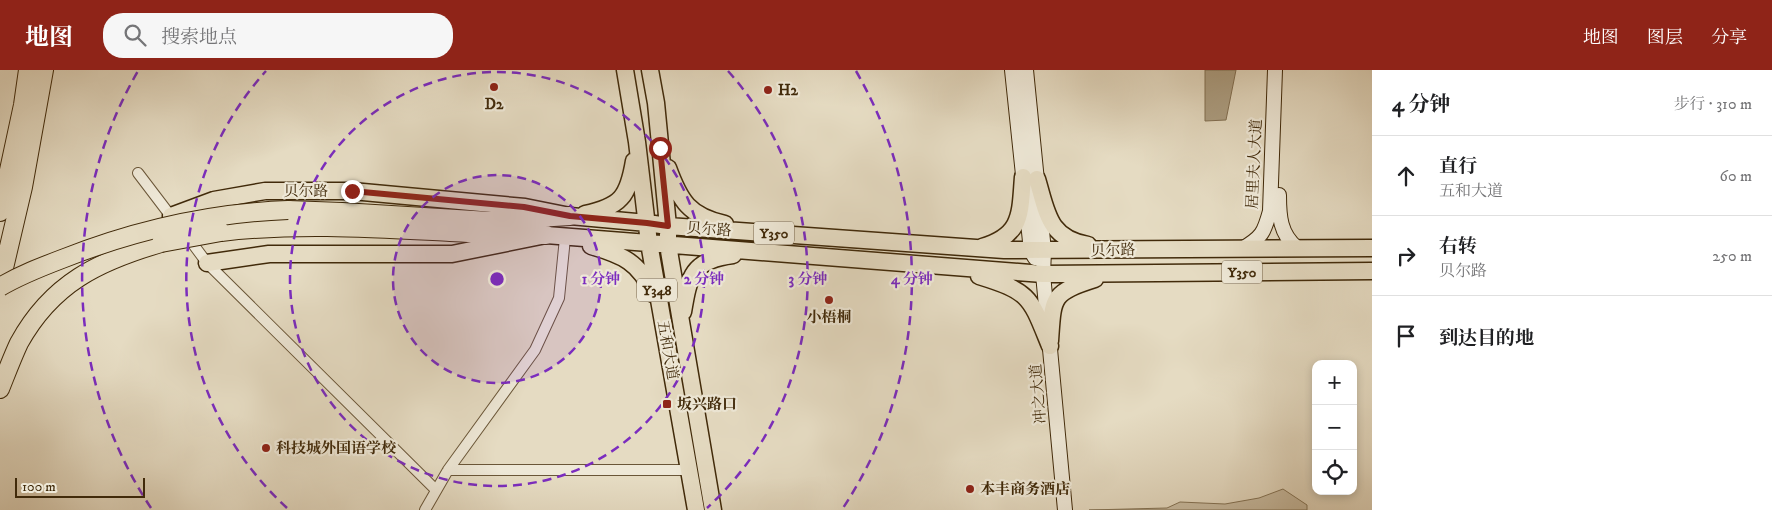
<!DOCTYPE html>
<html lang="zh">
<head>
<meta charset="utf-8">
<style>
  :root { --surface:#fff; --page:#f6f6f6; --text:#202124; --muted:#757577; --line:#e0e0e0; --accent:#8f2418 }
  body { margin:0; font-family:"IM FELL DW Pica","Noto Serif SC",serif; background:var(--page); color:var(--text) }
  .controls { position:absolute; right:15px; bottom:15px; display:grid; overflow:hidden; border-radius:10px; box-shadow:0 2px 8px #0003 }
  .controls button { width:45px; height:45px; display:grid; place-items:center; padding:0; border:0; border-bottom:1px solid var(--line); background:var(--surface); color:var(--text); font:25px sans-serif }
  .scale { position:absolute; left:15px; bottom:12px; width:130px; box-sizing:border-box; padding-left:5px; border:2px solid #412a0a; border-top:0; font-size:14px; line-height:18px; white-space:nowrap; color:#412a0a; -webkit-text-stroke:4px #eee8d7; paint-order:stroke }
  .stop { position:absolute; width:15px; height:15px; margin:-11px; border:4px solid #8f2418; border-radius:50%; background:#fff }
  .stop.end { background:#8f2418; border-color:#fff; box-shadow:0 1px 5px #0008 }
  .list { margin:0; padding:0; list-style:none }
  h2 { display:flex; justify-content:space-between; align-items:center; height:65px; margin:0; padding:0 20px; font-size:21px }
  h2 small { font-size:16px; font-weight:400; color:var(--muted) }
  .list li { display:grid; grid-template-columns:32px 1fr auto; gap:15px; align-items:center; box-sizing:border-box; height:80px; padding:0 20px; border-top:1px solid var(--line) }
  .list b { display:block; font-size:19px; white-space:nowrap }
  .list p { margin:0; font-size:16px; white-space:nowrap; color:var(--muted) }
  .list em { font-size:16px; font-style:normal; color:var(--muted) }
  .icon { flex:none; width:28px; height:28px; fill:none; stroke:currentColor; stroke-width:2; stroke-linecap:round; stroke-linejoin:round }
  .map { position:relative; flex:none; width:1372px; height:440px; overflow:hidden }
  header { display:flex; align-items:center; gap:30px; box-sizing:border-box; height:70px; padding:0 25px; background:var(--accent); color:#fff }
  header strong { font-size:24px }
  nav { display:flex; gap:28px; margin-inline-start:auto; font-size:18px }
  .search { width:350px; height:45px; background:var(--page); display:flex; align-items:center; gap:12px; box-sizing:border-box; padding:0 18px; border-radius:20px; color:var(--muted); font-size:19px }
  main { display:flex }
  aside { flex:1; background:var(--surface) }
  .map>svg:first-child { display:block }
</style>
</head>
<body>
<header>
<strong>地图</strong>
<div class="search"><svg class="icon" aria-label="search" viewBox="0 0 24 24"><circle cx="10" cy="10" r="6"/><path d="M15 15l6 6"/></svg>搜索地点</div>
<nav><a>地图</a><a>图层</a><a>分享</a></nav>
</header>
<main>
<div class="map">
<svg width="1372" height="440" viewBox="0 0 1372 440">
  <rect width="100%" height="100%" fill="#e5dbc2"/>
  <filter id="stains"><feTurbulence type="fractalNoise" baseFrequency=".004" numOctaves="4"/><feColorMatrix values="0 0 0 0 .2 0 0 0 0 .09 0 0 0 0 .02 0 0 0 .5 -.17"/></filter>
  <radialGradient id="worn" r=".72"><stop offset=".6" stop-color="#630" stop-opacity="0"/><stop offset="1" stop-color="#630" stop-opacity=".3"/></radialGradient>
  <!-- green -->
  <path fill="#c9bda3" stroke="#857456" d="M1283,419L1307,435V440H1089L1167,438L1180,432L1225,434L1259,428Z"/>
  <!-- water -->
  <path fill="#ad9f83" stroke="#827053" d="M1205,0H1236L1226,50L1205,51Z"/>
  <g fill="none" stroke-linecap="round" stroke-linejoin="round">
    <!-- street casing -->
    <g stroke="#6a5638" stroke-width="12">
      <path id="street" d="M138,103L173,149
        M187,166L207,193L436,420
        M448,400H689
        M425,440L448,400L535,280L559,228L565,168"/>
    </g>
    <!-- secondary casing -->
    <g stroke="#412a0a" stroke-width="16">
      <path id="secondary" d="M1012,0L1031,181L1035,188
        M1026,0L1044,181L1043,204L1065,440
        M1279,125C1279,146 1280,164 1297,178
        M1242,179C1262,167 1264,163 1270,141L1275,0"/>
    </g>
    <!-- primary casing -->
    <g stroke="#412a0a" stroke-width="19">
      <path id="primary" d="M625,0L637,72L649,173L696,440
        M650,0L656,33L668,156V175L713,440
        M668,98C680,131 689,146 725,154
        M1037,109C1047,142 1048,168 1088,175
        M585,144C621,136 628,127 634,91
        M171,146L214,130L265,121H352L525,137L570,146L647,153L668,156L1004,180L1372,178
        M591,176C622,185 640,192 653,224
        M982,177C1023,165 1020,143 1023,107
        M207,193L269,184H452L546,165L1043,204L1372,201
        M979,206C1031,222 1030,227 1050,276
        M683,242C689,206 692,190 733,185
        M1050,271C1053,227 1051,223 1095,209"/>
    </g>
    <!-- highway casing -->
    <g stroke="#412a0a" stroke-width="20">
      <path id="highway" d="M288,140L342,142L489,151L570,146
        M0,142L23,35L28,0
        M221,162C298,153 373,158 450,162C482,164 514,164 546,165
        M0,215L23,117L44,0
        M0,319C6,304 12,288 19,273C52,213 99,191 161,173"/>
    </g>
    <!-- street -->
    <use href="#street" stroke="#eee8d7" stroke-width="10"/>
    <!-- secondary -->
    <use href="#secondary" stroke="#eee8d7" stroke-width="14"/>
    <!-- primary -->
    <use href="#primary" stroke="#e5dbc2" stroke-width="16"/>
    <!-- highway -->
    <use href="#highway" stroke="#e5dbc2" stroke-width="18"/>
    <!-- highway-bridge casing -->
    <g stroke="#412a0a" stroke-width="20" stroke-linecap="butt">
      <path id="highway-bridge" d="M161,173L221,162
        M0,217C20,205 41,197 62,189C135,160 209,143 288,140"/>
    </g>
    <!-- highway-bridge -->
    <use href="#highway-bridge" stroke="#e5dbc2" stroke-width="18"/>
  </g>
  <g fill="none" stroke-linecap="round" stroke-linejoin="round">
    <!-- route -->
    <path stroke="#8f2418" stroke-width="6" d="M352,121L524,137L570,146L647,153L668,156L660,78"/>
  </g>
  <!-- distance rings -->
  <circle cx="497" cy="209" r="104" fill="#7b2cbf" fill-opacity=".12"/>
  <g fill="none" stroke="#7b2cbf" stroke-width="2.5" stroke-dasharray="9 6">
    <circle cx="497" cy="209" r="104"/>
    <circle cx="497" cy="209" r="207"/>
    <path d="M287 438A311 311 0 0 1 266 1M728 1A311 311 0 0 1 707 438"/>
    <path d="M151 438A415 415 0 0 1 138 1M856 1A415 415 0 0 1 843 438"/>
  </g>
  <!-- markers -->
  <g fill="#8f2418" stroke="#eee8d7" stroke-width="2">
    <circle cx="494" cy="17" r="5"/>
    <circle cx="768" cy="20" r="5"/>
    <circle cx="829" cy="230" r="5"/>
    <rect x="662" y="329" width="10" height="10" rx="2.5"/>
    <circle cx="266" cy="378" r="5"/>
    <circle cx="970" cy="419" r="5"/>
  </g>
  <g text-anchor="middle" stroke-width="4.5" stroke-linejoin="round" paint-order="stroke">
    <!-- shield labels -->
    <g fill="#eee8d7" stroke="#756348" stroke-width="1">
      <rect x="754" y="151.5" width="40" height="23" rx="4"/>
      <rect x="1222" y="190.5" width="40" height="23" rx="4"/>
      <rect x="637" y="208.5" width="40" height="23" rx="4"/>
    </g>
    <g font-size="14" font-weight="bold" fill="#412a0a">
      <text x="774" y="168">Y350</text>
      <text x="1242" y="207">Y350</text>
      <text x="657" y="225">Y348</text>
    </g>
    <!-- poi labels -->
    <g font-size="15" font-weight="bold" fill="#412a0a" stroke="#eee8d7" text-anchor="start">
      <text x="778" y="25">H2</text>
      <text x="494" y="39" text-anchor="middle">D2</text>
      <text x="829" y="252" text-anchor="middle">小梧桐</text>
      <text x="677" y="339">坂兴路口</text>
      <text x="276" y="383">科技城外国语学校</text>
      <text x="980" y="424">本丰商务酒店</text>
    </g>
    <!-- street labels -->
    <g font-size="15" fill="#412a0a" stroke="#eee8d7">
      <text transform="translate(1254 94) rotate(-87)" y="5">居里夫人大道</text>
      <text x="306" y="126">贝尔路</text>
      <text transform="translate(709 159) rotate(4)" y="5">贝尔路</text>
      <text transform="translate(1113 180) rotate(-1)" y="5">贝尔路</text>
      <text transform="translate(668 280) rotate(80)" y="5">五和大道</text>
      <text transform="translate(1038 324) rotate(-95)" y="5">冲之大道</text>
    </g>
  </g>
  <circle cx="497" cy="209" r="8" fill="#7b2cbf" stroke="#eee8d7" stroke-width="2.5"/>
  <g font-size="15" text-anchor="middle" font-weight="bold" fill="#7b2cbf" stroke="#eee8d7" stroke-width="4.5" stroke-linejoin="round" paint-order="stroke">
    <text x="601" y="214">1 分钟</text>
    <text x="704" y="214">2 分钟</text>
    <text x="808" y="214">3 分钟</text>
    <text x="912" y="214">4 分钟</text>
  </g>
  <rect width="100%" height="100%" filter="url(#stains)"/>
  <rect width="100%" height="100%" fill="url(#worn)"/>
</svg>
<div class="controls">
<button>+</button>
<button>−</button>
<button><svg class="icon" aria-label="locate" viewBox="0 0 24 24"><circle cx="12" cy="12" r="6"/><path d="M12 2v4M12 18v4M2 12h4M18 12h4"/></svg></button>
</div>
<div class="scale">100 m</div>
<div class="stop" style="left:660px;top:78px"></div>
<div class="stop end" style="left:352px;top:121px"></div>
</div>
<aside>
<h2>4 分钟<small>步行 · 310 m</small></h2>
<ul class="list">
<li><svg class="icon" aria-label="ahead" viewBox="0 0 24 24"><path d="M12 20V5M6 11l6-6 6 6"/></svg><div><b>直行</b><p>五和大道</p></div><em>60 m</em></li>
<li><svg class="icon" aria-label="right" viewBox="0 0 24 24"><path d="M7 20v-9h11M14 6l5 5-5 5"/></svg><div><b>右转</b><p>贝尔路</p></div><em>250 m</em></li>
<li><svg class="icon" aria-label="arrive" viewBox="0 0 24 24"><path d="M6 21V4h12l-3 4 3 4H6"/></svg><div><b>到达目的地</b></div></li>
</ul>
</aside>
</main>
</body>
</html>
